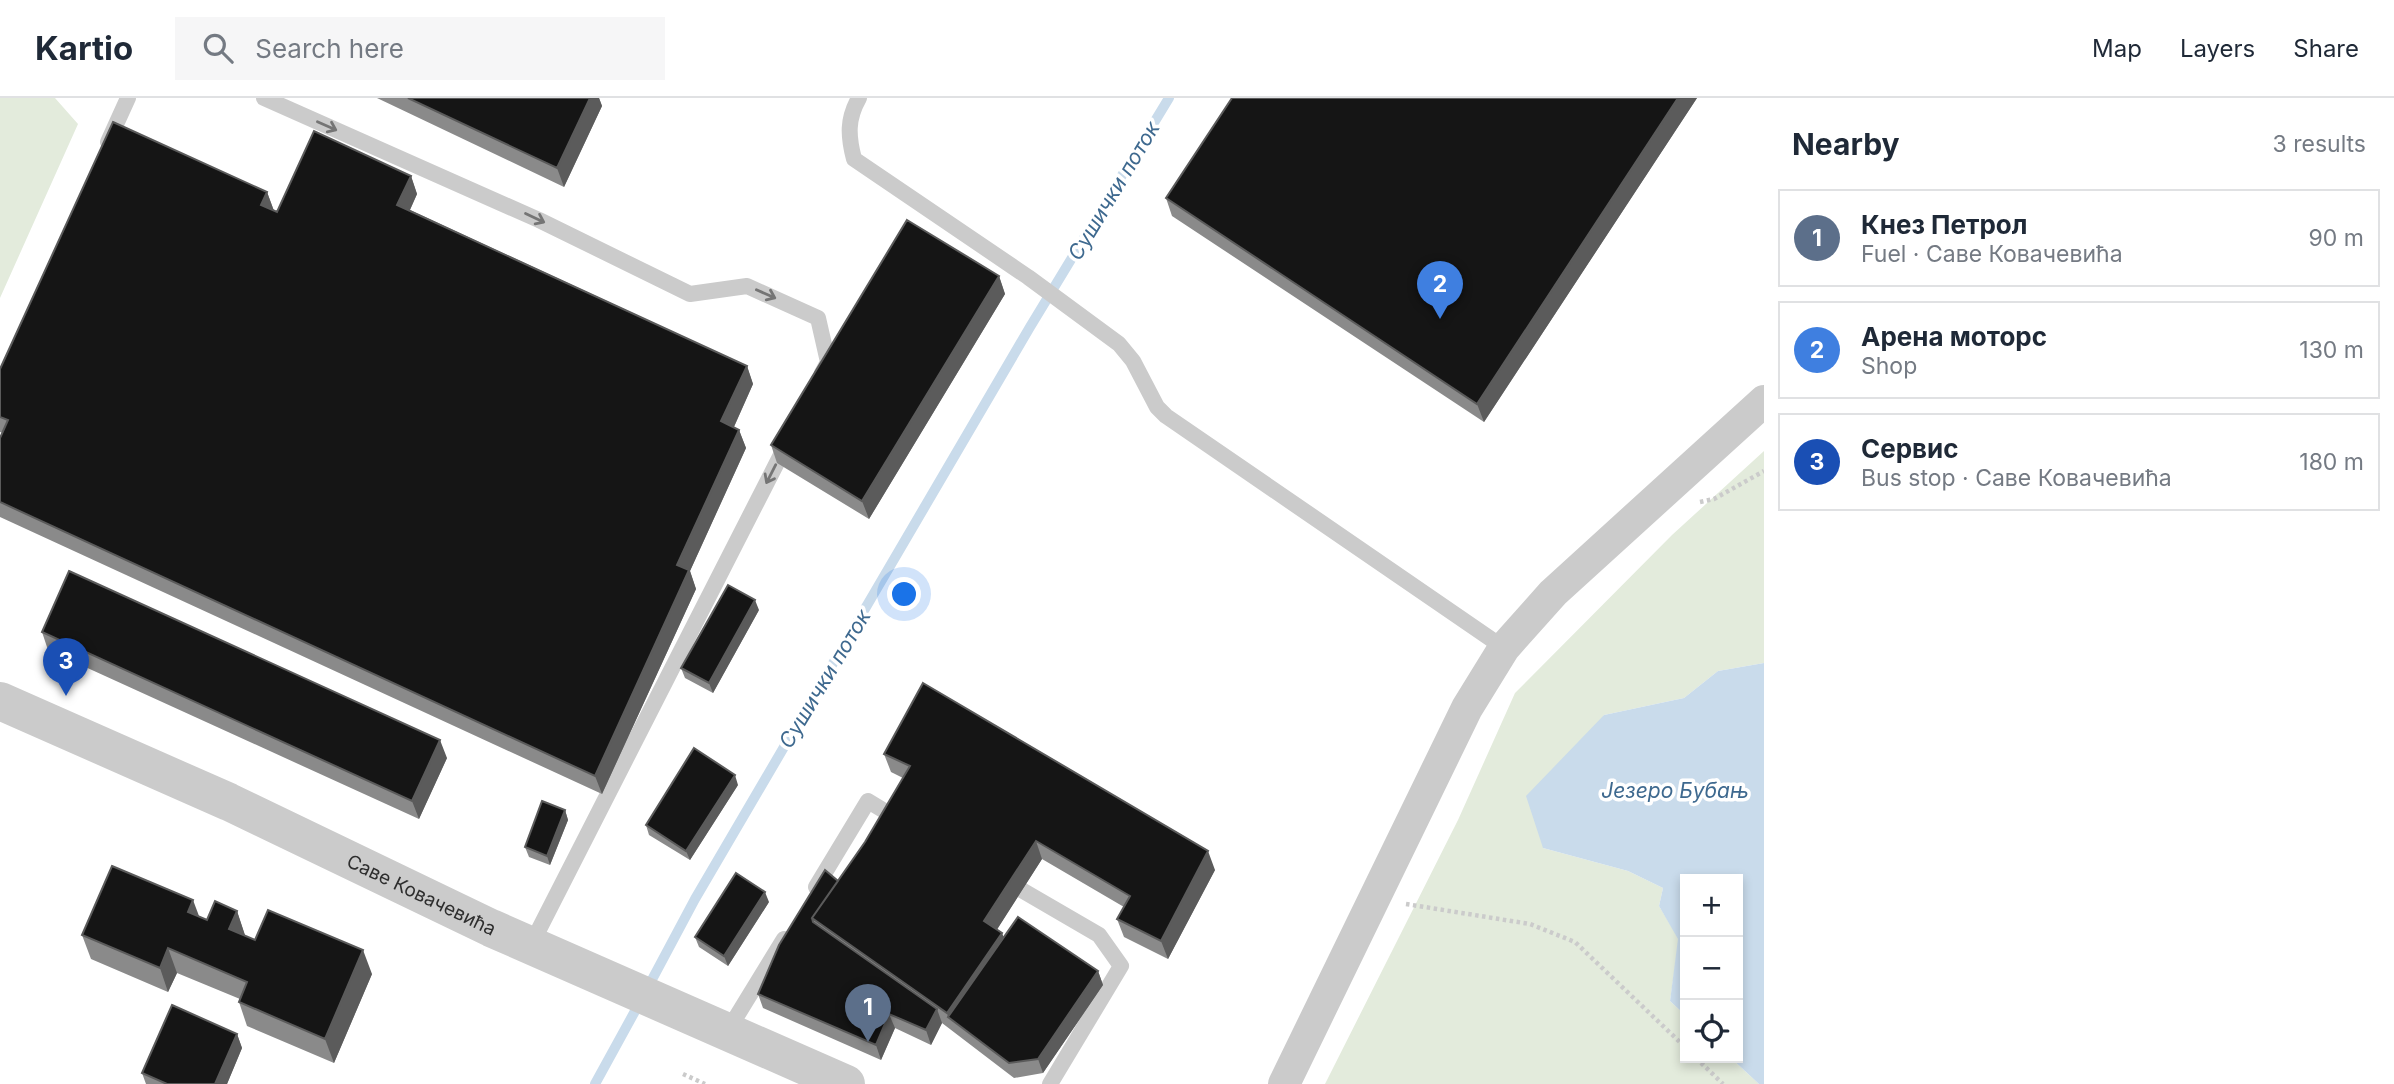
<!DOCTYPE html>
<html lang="en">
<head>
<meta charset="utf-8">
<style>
  :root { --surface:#fff; --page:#f6f6f7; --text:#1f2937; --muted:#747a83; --line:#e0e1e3; --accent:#2563eb }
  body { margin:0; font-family:Inter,sans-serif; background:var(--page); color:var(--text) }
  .controls { position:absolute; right:21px; bottom:21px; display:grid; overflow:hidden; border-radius:0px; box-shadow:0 4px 10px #0003 }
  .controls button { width:63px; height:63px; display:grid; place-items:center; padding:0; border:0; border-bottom:2px solid var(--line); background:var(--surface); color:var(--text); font:35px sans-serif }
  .you { position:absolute; left:905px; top:497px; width:24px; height:24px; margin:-18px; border:5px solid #fff; border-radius:50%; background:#1a73e8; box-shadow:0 0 0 10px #1a73e833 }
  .badge { display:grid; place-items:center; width:46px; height:46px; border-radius:50%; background:var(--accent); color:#fff; font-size:23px; font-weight:700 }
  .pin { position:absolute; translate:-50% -58px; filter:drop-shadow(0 2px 4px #0008) }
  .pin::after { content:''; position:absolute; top:37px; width:24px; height:21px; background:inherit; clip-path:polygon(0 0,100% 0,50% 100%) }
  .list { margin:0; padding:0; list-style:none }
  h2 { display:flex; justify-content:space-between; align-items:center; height:91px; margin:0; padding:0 28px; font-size:30px }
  h2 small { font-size:23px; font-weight:400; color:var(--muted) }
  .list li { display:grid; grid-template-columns:46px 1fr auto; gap:21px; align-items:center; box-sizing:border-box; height:98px; margin:0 14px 14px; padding:0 14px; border:2px solid var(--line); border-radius:0px }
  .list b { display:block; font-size:26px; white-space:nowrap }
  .list p { margin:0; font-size:23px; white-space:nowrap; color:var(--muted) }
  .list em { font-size:23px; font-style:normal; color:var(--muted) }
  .icon { flex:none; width:38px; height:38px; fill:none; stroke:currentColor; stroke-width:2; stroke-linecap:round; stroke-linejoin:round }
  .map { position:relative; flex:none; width:1764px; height:986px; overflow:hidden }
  header { display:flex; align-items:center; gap:42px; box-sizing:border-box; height:98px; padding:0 35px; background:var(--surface); border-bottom:2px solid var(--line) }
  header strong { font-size:33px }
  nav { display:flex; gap:38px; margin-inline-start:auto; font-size:24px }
  .search { width:490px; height:63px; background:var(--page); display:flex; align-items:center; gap:18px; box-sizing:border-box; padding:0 24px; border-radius:0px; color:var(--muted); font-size:26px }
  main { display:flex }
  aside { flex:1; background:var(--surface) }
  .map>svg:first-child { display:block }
</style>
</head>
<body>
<header>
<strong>Kartio</strong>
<div class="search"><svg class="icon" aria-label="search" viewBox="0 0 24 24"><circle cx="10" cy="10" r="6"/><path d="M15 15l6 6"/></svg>Search here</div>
<nav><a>Map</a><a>Layers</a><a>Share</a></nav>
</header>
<main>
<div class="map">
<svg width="1764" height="986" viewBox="0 0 1764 986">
  <rect width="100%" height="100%" fill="#fff"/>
  <!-- green -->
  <path fill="#e3ebdc" d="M0,0H55L78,26L0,200Z
    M1764,353V565L1718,573L1684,600L1604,617L1543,750L1628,773L1663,790L1659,808L1679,841L1670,903L1685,917V960H1731L1759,986H1325L1458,722L1515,595L1672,437Z"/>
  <!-- water -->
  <path fill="#c9dbeb" d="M1764,565V986H1759L1731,960H1738V781H1685V917L1670,903L1678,841L1659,808L1663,790L1628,773L1543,750L1526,698L1604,617L1684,600L1718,573Z"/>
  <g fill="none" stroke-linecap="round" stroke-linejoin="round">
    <!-- stream -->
    <path stroke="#c9dbeb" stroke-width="10" d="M647,891L695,801L1030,229L1169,0
      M595,986L640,904"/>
    <!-- path -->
    <path stroke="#cbcbcb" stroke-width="4.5" stroke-dasharray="3.5 3.5" stroke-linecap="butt" d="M1700,404L1714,401L1764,373
      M1406,806L1530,826L1575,844L1685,949
      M1696,960L1723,986
      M683,976L705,986"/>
    <!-- service -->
    <path stroke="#cbcbcb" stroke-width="16" d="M264,0L539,122L690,196L747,188L818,220L828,264L822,275
      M859,0C847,21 848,38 854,61L1028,179L1119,246L1133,263L1157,309L1166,318L1504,550
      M108,44L128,0
      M1006,783L1099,837L1121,868L1050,986
      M816,789L868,703L901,723
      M531,847L787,345
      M727,934L784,841"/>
    <!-- minor -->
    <path stroke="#cbcbcb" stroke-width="32" d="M1284,986L1467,610L1504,550L1553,495L1764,303"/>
    <!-- tertiary -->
    <path stroke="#cbcbcb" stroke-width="38" id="s1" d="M0,603L229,704L491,830L846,986"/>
  </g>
  <!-- wall -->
  <path fill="#8a8a8a" d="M377,0H599L602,8L564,89Z
    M1232,0H1697L1484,324L1172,118L1166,100Z
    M411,78L417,96L410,112L747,268L753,286L734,329L739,332L746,350L690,473L696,491L602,696L0,419V340L3,335L0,334V271L267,94L274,113L277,114Z
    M999,178L1005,196L869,421L777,365L771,347Z
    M759,512L713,595L685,580L681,570Z
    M42,534L447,660L419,721L48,552Z
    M884,656L1215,772L1168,861L1124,839L1117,821L1124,809L1042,761L997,831L1004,839L1098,873L1103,887L1043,975L1014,980L942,925L931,947L895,930L881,962L763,910L758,896L865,744L903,680L891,674Z
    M738,687L690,762L649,737L646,727Z
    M565,712L568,722L550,767L529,759L525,749Z
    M769,804L728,868L699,849L695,839Z
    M237,813L245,838L255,842L372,876L334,965L247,928L239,904L240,901L177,875L168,894L91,861L82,837L199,818L207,822Z
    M237,936L242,950L227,986H146L142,975Z"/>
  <!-- shaded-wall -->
  <path fill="#5b5b5b" d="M590,0H599L602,8L564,89L557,70Z
    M1678,0H1697L1484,324L1477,306Z
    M411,78L417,96L404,125L397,107Z
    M267,94L274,113L261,107Z
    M999,178L1005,196L869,421L862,403Z
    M747,268L753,286L728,342L721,323Z
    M739,332L746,350L690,473L696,491L602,696L595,678L677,467Z
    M755,502L759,512L713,595L709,585Z
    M440,642L447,660L419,721L412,703Z
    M735,677L738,687L690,762L686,753Z
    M565,712L568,722L550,767L547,758Z
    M1036,743L1042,761L991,841L984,823Z
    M1208,753L1215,772L1168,861L1161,843Z
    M765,794L769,804L728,868L724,858Z
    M193,802L202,826L188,814Z
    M237,813L245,837L238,855L229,831Z
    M1002,835L1009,853L948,919L947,915Z
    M168,850L177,875L168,894L160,870Z
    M363,852L372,876L334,965L325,941Z
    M1098,873L1103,887L1043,975L1038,961Z
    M937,911L942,925L931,947L926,932Z
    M889,916L895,930L881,962L876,947Z
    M237,936L242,950L227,986H215Z"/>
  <!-- building -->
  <path fill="#151515" stroke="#5b5b5b" stroke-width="2" d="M408,0H590L557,70Z
    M1232,0H1678L1477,306L1166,100Z
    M113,24L267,94L261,107L277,114L314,33L411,78L397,107L747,268L721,323L739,332L677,467L689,472L595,678L0,404V340L8,322L0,319V271Z
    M907,122L999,178L862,403L771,347Z
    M69,473L440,642L412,703L42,534Z
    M728,487L755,502L709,585L681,570Z
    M923,585L1208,753L1161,843L1117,821L1130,798L1036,743L984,823L1002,835L947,915L812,820L865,744L910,668L884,656Z
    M694,650L735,677L686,753L646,727Z
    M542,703L565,712L547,758L525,749Z
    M112,768L193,802L188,814L207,822L215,803L237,813L229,831L255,842L268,812L363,852L325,941L239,904L247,884L168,850L160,870L82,837Z
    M825,772L838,783L812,820L813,824L937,911L926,932L889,916L876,947L758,896L779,847Z
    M736,775L765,794L724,858L695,839Z
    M1018,819L1098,873L1038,961L1009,965L948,919Z
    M172,907L237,936L215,986H167L142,975Z"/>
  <!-- one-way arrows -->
  <defs><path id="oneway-shaft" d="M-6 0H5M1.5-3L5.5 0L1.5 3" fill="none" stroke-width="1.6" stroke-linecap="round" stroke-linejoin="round" transform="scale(1.75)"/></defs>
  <g stroke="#757575">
    <use href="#oneway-shaft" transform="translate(327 28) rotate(24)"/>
    <use href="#oneway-shaft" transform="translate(535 120) rotate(25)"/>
    <use href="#oneway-shaft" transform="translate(766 196) rotate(24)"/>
    <use href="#oneway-shaft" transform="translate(771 376) rotate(117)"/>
  </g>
  <g text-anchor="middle" stroke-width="7" stroke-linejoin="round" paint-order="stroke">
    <!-- street labels -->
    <g font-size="19" fill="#2e2e2e" stroke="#fff">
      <text dy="7" stroke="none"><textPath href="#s1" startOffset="464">Саве Ковачевића</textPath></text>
    </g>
    <!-- water labels -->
    <g font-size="21" font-style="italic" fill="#3e698f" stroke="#fff">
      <text transform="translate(1114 93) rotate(-59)" y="7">Сушички поток</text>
      <text transform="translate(825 581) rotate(-59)" y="7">Сушички поток</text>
      <text x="1675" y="700">Језеро Бубањ</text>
    </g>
  </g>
</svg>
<div class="controls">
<button>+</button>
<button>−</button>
<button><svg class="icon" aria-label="locate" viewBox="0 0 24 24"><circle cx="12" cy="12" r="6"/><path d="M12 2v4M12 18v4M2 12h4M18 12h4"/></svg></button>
</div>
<div class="you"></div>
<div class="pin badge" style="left:868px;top:944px;background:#5c6f8a">1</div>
<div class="pin badge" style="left:1440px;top:221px;background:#3f7fe0">2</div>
<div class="pin badge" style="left:66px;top:598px;background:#1a4fb4">3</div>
</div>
<aside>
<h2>Nearby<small>3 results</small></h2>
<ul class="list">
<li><span class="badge" style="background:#5c6f8a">1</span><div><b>Кнез Петрол</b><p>Fuel · Саве Ковачевића</p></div><em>90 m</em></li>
<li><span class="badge" style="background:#3f7fe0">2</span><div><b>Арена моторс</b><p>Shop</p></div><em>130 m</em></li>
<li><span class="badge" style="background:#1a4fb4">3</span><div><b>Сервис</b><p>Bus stop · Саве Ковачевића</p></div><em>180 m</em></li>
</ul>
</aside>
</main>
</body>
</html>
